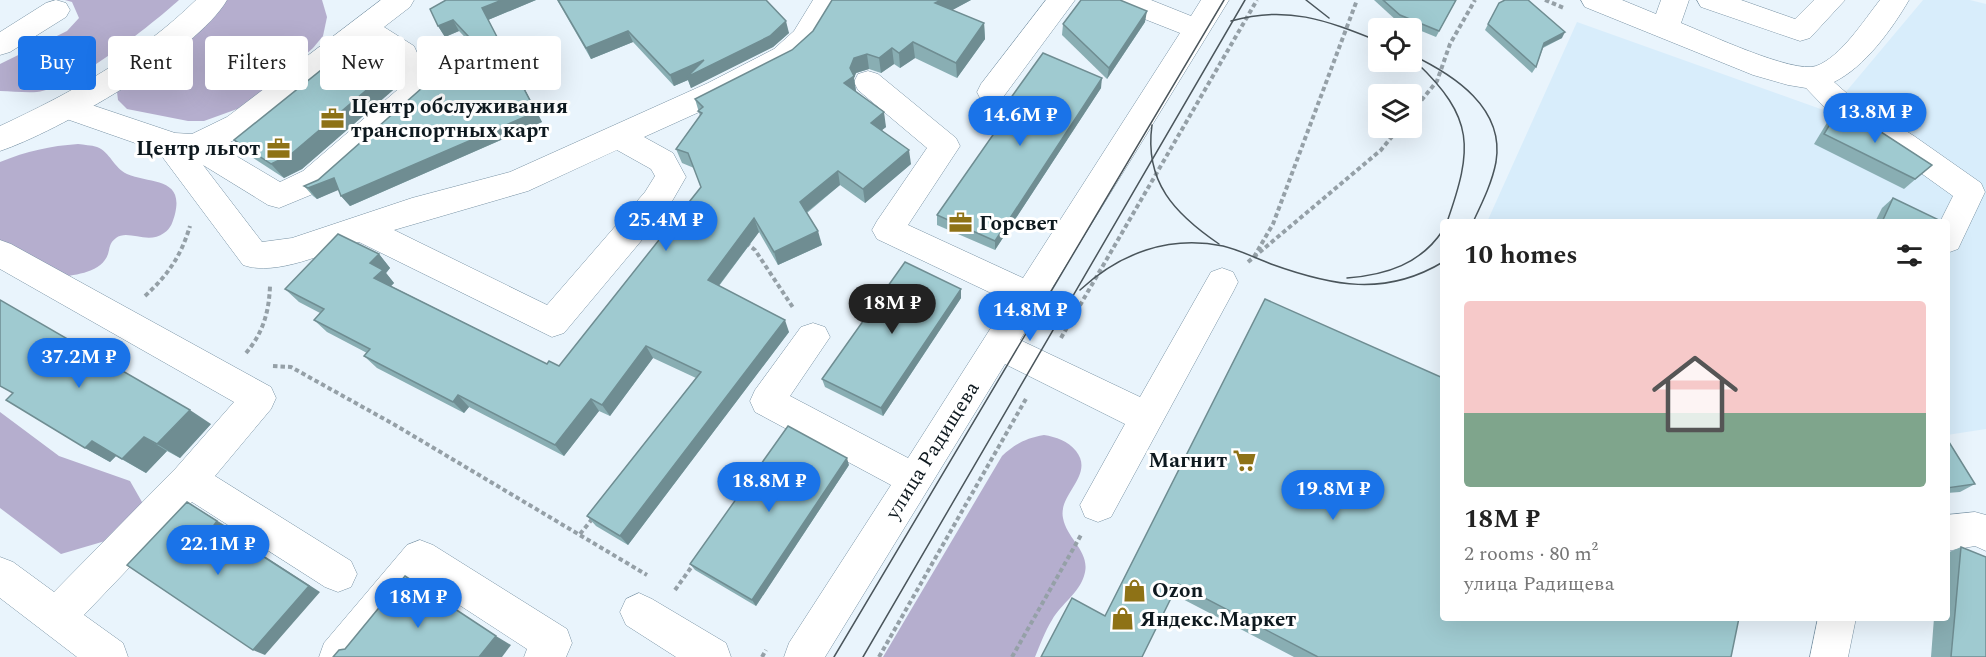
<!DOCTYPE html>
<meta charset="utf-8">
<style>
:root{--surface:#fff;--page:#f6f6f6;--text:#222;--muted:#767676;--line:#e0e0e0;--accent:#1a73e8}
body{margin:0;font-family:Spectral,serif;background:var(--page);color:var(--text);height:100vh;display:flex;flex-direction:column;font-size:22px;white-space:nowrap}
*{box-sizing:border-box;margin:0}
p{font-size:20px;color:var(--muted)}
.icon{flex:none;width:33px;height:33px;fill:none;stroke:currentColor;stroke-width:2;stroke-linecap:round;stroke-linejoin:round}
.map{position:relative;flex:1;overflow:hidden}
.drawer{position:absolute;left:1440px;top:219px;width:510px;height:402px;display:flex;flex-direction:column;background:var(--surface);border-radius:6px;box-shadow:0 6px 24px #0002}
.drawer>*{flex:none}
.banner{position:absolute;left:18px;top:36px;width:570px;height:54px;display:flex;gap:12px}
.controls{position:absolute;left:1368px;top:18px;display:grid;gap:12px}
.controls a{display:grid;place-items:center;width:54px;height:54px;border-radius:6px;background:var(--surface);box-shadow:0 6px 24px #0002;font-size:30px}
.price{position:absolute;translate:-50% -51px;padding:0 14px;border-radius:21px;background:var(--accent);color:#fff;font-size:20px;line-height:39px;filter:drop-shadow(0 2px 3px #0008)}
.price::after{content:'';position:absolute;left:50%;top:36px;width:18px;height:14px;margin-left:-9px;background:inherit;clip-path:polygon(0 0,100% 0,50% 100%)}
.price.on{background:#222;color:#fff}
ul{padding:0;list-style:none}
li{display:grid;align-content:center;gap:12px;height:318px;padding:0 24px}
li+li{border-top:2px solid var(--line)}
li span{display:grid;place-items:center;height:186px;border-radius:6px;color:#555}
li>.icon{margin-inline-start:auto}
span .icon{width:108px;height:108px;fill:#fffc;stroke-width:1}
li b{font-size:26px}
h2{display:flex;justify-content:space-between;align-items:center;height:72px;padding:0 24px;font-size:26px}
.chip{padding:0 21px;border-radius:6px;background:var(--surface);box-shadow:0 6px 24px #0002;font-size:21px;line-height:54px}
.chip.on{background:var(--accent);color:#fff}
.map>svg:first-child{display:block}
</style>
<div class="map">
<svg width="1986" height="657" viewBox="0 0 1986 657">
<rect width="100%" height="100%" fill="#e9f4fc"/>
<polygon fill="#d8edfb" points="1923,0 1970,0 1986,4 1986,429 1947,435 1947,222 1487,222 1577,22 1829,112"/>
<g fill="#b5aece">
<path d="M 65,0 L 179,0 C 151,25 73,88 37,92 C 25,93 12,91 0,91 L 0,64 L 67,31 L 79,18 L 72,2 Z"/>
<polygon points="224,0 322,0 327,17 323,36 313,48 258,97 240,108 204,121 188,121 127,109 118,100 117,92 122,85"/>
<path d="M 78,144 C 84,145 91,145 97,147 C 110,152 114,168 127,174 C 150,184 184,177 175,214 C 173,221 171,229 164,233 C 148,245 128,229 116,238 C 109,243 110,248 108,254 C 102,272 76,275 60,277 L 0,242 L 0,162 C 27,151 50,146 78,144 Z"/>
<polygon points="0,412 59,456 130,481 146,509 112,539 61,554 0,508"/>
<path d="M 1044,435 C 1056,437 1068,441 1076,451 C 1095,475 1058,494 1063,518 C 1067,540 1092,552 1084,576 C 1079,593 1061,604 1052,620 C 1045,631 1040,645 1035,657 L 883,657 L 1002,456 C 1015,444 1026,438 1044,435 Z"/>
</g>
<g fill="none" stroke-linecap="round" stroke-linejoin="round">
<defs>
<g id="minor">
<polygon points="56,0 66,3 70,10 66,17 10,52 0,55 0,32 46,3"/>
<path d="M 381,0 L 414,0 L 410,7 L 384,27 L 414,46 L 433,88 L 429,96 L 325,189 L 279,208 L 268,205 L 203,165 L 262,242 L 292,238 L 412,198 L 510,172 L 708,83 L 774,49 L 794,31 L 813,0 L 845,0 L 841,7 L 834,11 L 814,45 L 794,63 L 728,99 L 644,137 L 673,153 L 686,177 L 667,210 L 564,333 L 552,337 L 359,242 C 327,252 276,277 243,265 L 158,151 L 58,116 L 53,108 L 58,100 L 68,97 L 175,133 L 192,134 L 227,117 ZM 365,42 L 393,59 L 403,85 L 303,171 L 280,182 L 221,147 L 247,133 ZM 617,150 L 651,169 L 655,176 L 645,192 L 547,305 L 394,230 L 528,191 Z"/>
<polygon points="1046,0 1075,0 1001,100 991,103 981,100 977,92 981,84"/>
<polygon points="1110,0 1151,0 1191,16 1201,0 1229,0 1020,340 1140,397 1211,272 1222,268 1233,272 1238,282 1233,292 1111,517 1098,522 1085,517 1080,505 1125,424 1005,364 825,657 784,657 789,643 891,485 755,412 750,401 755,390 801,327 813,323 825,327 830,337 790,396 908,458 1008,301 877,239 872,230 877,221 927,148 858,90 854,82 858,74 868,71 878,74 956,138 960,146 908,225 1023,278 1180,33 1114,7"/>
<path d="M 1581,0 L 1622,0 L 1656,14 L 1661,0 L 1689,0 L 1681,23 C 1706,33 1793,74 1816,66 C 1841,57 1864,20 1880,0 L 1909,0 C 1892,29 1865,67 1834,82 L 1851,97 L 1914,136 L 1981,183 L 1985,192 L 1958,249 L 1947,253 L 1947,222 L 1940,222 L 1953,196 L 1893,153 L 1830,113 L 1806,88 L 1788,85 L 1753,75 L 1585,7 Z"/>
<polygon points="1697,0 1741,0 1795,19 1814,0 1845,0 1810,38 1800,41 1701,7"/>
<polygon points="0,240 11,244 271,387 276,398 271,409 215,476 351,561 357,574 351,587 338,592 325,587 192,502 84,615 123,643 128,657 77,657 0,598 0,557 13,562 54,592 176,468 234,402 0,269"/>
<polygon points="1975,512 1986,515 1986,551 1975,546 1947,551 1947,515"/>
<polygon points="420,540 433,545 567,629 572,643 566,657 524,657 527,649 424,582 363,657 319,657 324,643 407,545"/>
<polygon points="639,593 652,599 726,643 731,657 676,657 626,625 620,612 626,599"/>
<polygon points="1818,618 1856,618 1848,657 1810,657"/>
</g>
<path id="major" d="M 196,0 L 227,0 C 197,52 57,132 0,151 L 0,126 C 71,93 140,55 196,0 Z"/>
</defs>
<use href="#minor" stroke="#7892a4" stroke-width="1"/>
<use href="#major" stroke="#7892a4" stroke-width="1"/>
<g stroke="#95a0a7" stroke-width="4" stroke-dasharray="4.5 3" stroke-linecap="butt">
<polyline points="1545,0 1564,8"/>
<polyline points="1412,112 1437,81 1450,44 1475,0"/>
<polyline points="746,243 755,250 794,309"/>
<polyline points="1254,257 1273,224 1357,0"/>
<polyline points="1248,262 1381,150 1399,128"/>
<path d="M 145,296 C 168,275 181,256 190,226"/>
<polyline points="1061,338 1257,0"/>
<path d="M 246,353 C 263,333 269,312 270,286"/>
<polyline points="273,366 291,367 395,425 647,575"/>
<polyline points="580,534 593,518"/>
<polyline points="675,590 695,562"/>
<polyline points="762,657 766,650"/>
<polyline points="879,657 1027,397"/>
<polyline points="1012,657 1081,535"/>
</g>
<use href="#minor" fill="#fff" fill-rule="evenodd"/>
<use href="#major" fill="#fff" fill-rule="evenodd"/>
<g stroke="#4a555b" stroke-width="1.5">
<polyline points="1306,0 1329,18"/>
<path d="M 1231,21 C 1286,5 1326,20 1378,41"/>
<path d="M 1412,55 C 1454,75 1505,108 1496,162 C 1492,183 1482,203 1473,222"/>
<path d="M 1416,62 C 1475,118 1473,148 1447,222"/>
<path d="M 1152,125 C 1144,182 1175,214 1219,244"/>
<path d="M 1347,278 C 1386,275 1421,264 1443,230"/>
<path d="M 1080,290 C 1120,253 1169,235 1223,246 C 1240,250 1255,258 1271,264 C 1332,286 1385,297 1443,262"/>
<polyline points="834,657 1224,0"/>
<polyline points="863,657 1245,0"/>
</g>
</g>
<g fill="#89aeb3">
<polygon points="446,0 536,0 488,20 542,122 350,206 341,196 339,189 317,199 313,196 304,186 318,180 480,53 459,31 445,37 438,26"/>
<polygon points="557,0 766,0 789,33 773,47 691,88 688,80 674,86 633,42 591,59"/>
<polygon points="832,0 971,0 952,10 984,23 985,39 957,78 915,58 900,68 894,64 881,73 869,69 856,73 854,78 856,92 886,127 882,130 911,164 865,203 840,185 807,213 822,245 778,265 759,232 719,286 789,332 628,545 596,526 587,516 696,378 653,358 610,416 599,411 564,456 469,407 464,413 377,368 364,356 367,353 327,332 314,320 320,313 299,302 285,289 379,254 390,268 386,273 394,283 391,286 547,364 559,366 701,187 694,168 682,163 676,149 700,116 695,99 792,50 813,31"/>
<polygon points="1374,0 1456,0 1436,37 1397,21"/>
<polygon points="1499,3 1562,38 1543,48 1536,67 1532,73 1485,30"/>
<polygon points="1145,22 1107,79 1062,35 1063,24"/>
<polygon points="390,70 400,84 302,169 284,178 247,154 234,140"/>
<polygon points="1101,88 995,250 937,225 937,215 1011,109 1010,109 1010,99"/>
<polygon points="1841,106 1932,165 1904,189 1814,144 1831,116"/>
<polygon points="1893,198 1938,222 1875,222 1882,208"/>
<polygon points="961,289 961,298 883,416 825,387 822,379"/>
<polygon points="1265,299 1731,657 1294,657 1173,594 1105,616"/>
<polygon points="211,424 180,458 167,451 146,473 116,456 110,462 85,448"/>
<polygon points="1947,442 1975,484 1960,492 1947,493"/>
<polygon points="849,465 756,606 695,570 690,564"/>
<polygon points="1961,547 1986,657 1931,657 1934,618 1947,618 1947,553"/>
</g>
<g fill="#6f8d92">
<polygon points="502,0 536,0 488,20 542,122 350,206 341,196 536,112 482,8"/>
<polygon points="941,0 971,0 936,19 935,3"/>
<polygon points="1147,11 1145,22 1107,79 1109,68"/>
<polygon points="453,20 459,31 445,37 438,26"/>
<polygon points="786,21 789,33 773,47 691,88 688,80 674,86 670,75 704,60"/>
<polygon points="984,23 985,39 957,78 956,63"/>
<polygon points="628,31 633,42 591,59 586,48"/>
<polygon points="1565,32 1562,38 1541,48 1544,43"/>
<polygon points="913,42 915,58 900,68 899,53"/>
<polygon points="892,48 894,64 881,73 879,58"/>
<polygon points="867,54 869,69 856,73 854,78 856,91 846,98 844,83 854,58"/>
<polygon points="390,70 400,84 302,169 284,178 271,164"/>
<polygon points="1102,78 1101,88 995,250 995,241"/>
<polygon points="884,112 886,127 873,137 871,123"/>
<polygon points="909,150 911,164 865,203 863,189"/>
<polygon points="838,171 840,185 803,215 800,202"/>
<polygon points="334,178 343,188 317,199 308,188"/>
<polygon points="754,218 759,232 713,293 708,280"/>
<polygon points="818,231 822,245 778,265 774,252"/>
<polygon points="379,254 390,268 386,273 394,283 386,291 374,278 370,263"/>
<polygon points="961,289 961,298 883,416 881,408"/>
<polygon points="785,320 789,332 628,545 620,536"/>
<polygon points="646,346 653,358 610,416 602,405"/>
<polygon points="458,395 469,407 464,413 453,402"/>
<polygon points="591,399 599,411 564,456 555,445"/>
<polygon points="190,410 211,424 180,458 157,444"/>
<polygon points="144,437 167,451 146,473 122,459"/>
<polygon points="92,441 117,455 110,462 85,448"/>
<polygon points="847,458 849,465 756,606 752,600"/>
<polygon points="187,502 229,528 226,531 320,592 265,655 253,650 214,525"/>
<polygon points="496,636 511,645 502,657 479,657"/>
</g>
<g fill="#9fcad0" stroke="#6f8d92" stroke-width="1.5">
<polygon points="446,0 502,0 482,8 536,112 341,196 334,178 308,188 304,186 318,180 423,87 428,78 427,73 483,52 453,20 438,26 430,9"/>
<polygon points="558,0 766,0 786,21 770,36 687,77 704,60 670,75 628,31 586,48"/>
<polygon points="832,0 941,0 935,3 984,23 956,63 913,42 899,53 892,48 879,58 867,54 854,58 850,68 854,76 844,83 884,112 871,123 909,150 863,189 838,171 800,202 818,231 774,252 754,218 708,280 785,320 620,536 587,516 701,372 646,346 602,405 591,399 555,445 458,395 453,402 364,356 370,349 314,320 324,309 285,289 338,234 379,254 370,263 383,270 374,278 547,364 549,361 559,366 701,187 688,153 676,149 702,113 698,111 703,107 695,99 792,50 813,31"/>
<polygon points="1081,0 1120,0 1147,11 1109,68 1063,24"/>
<polygon points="1383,0 1456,0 1439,31 1400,15"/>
<polygon points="1505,0 1528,0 1565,32 1544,43 1536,67 1488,24 1499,3"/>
<polygon points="351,46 390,70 290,155 271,164 234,140"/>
<polygon points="1043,53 1102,78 995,241 937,215 1016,102 1010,99"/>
<polygon points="1841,106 1932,165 1915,179 1824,134"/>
<polygon points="1893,198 1939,220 1938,222 1882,222"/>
<polygon points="905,262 961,289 881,408 822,379"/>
<polygon points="1265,299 1443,378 1443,618 1739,618 1731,657 1318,657 1178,584 1142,657 1041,657 1072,598 1105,616"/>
<polygon points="0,300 190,410 157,444 144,437 122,459 92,441 85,448 6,400 13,393 0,386"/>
<polygon points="788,426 847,458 752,600 690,564"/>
<polygon points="1947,442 1949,442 1975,484 1947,488"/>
<polygon points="187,502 217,521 214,525 309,586 253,650 127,565"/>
<polygon points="1961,547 1986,557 1986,657 1951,657"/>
<polygon points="405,576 496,636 479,657 333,657 339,650 345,649"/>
</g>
<defs>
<symbol id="office-bare" viewBox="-9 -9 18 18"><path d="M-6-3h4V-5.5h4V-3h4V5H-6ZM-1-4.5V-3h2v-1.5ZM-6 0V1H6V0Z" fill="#8e7216" stroke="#fff" stroke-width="2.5" paint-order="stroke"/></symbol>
<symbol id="supermarket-bare" viewBox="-9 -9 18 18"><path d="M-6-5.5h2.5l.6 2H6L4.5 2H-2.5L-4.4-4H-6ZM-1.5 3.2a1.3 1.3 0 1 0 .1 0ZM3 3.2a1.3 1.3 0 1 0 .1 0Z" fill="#8e7216" stroke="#fff" stroke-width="2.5" paint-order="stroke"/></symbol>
<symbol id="shop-bare" viewBox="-9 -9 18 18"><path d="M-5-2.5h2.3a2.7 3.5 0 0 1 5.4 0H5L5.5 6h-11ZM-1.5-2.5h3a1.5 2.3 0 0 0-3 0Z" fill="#8e7216" stroke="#fff" stroke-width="2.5" paint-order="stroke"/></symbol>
</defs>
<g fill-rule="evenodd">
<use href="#office-bare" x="316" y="102" width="33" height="33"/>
<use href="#office-bare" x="262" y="132" width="33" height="33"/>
<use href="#office-bare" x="944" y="206" width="33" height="33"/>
<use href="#supermarket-bare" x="1228" y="444" width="33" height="33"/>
<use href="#shop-bare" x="1118" y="574" width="33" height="33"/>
<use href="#shop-bare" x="1106" y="602" width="33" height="33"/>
</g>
<g text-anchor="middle" stroke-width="6" stroke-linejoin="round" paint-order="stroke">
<g font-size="21" font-weight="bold" fill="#0e191f" stroke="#fff" text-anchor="start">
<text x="351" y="113">Центр обслуживания<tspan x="351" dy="24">транспортных карт</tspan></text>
<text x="260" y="155" text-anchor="end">Центр льгот</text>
<text x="979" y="230">Горсвет</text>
<text x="1227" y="467" text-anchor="end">Магнит</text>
<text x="1152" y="597">Ozon</text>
<text x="1140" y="626">Яндекс.Маркет</text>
</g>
<g font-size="21" fill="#0e191f" stroke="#fff">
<text transform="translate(932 450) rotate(-58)" y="7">улица Радищева</text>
</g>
</g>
</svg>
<div class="controls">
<a><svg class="icon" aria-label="locate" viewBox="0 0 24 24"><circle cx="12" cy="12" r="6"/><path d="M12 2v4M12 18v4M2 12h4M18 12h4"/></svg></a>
<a><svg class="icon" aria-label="layers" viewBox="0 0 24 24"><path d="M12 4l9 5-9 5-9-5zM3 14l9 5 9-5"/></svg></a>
</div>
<b class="price" style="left:1875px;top:144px">13.8M ₽</b>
<b class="price" style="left:1020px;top:147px">14.6M ₽</b>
<b class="price" style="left:666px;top:252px">25.4M ₽</b>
<b class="price on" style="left:892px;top:335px">18M ₽</b>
<b class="price" style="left:1030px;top:342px">14.8M ₽</b>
<b class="price" style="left:79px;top:389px">37.2M ₽</b>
<b class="price" style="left:769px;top:513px">18.8M ₽</b>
<b class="price" style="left:1333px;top:521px">19.8M ₽</b>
<b class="price" style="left:218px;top:576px">22.1M ₽</b>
<b class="price" style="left:418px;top:629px">18M ₽</b>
<div class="banner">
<a class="chip on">Buy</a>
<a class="chip">Rent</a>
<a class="chip">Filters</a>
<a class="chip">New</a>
<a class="chip">Apartment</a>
</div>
<section class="drawer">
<h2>10 homes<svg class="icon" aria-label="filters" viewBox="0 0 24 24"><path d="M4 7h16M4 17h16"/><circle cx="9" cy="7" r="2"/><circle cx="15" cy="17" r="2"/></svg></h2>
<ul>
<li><span style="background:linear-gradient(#f6c9c9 60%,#7fa58c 0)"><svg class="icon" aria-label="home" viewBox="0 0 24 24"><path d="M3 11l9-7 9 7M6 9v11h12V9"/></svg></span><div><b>18M ₽</b><p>2 rooms · 80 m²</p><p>улица Радищева</p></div></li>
</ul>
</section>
</div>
